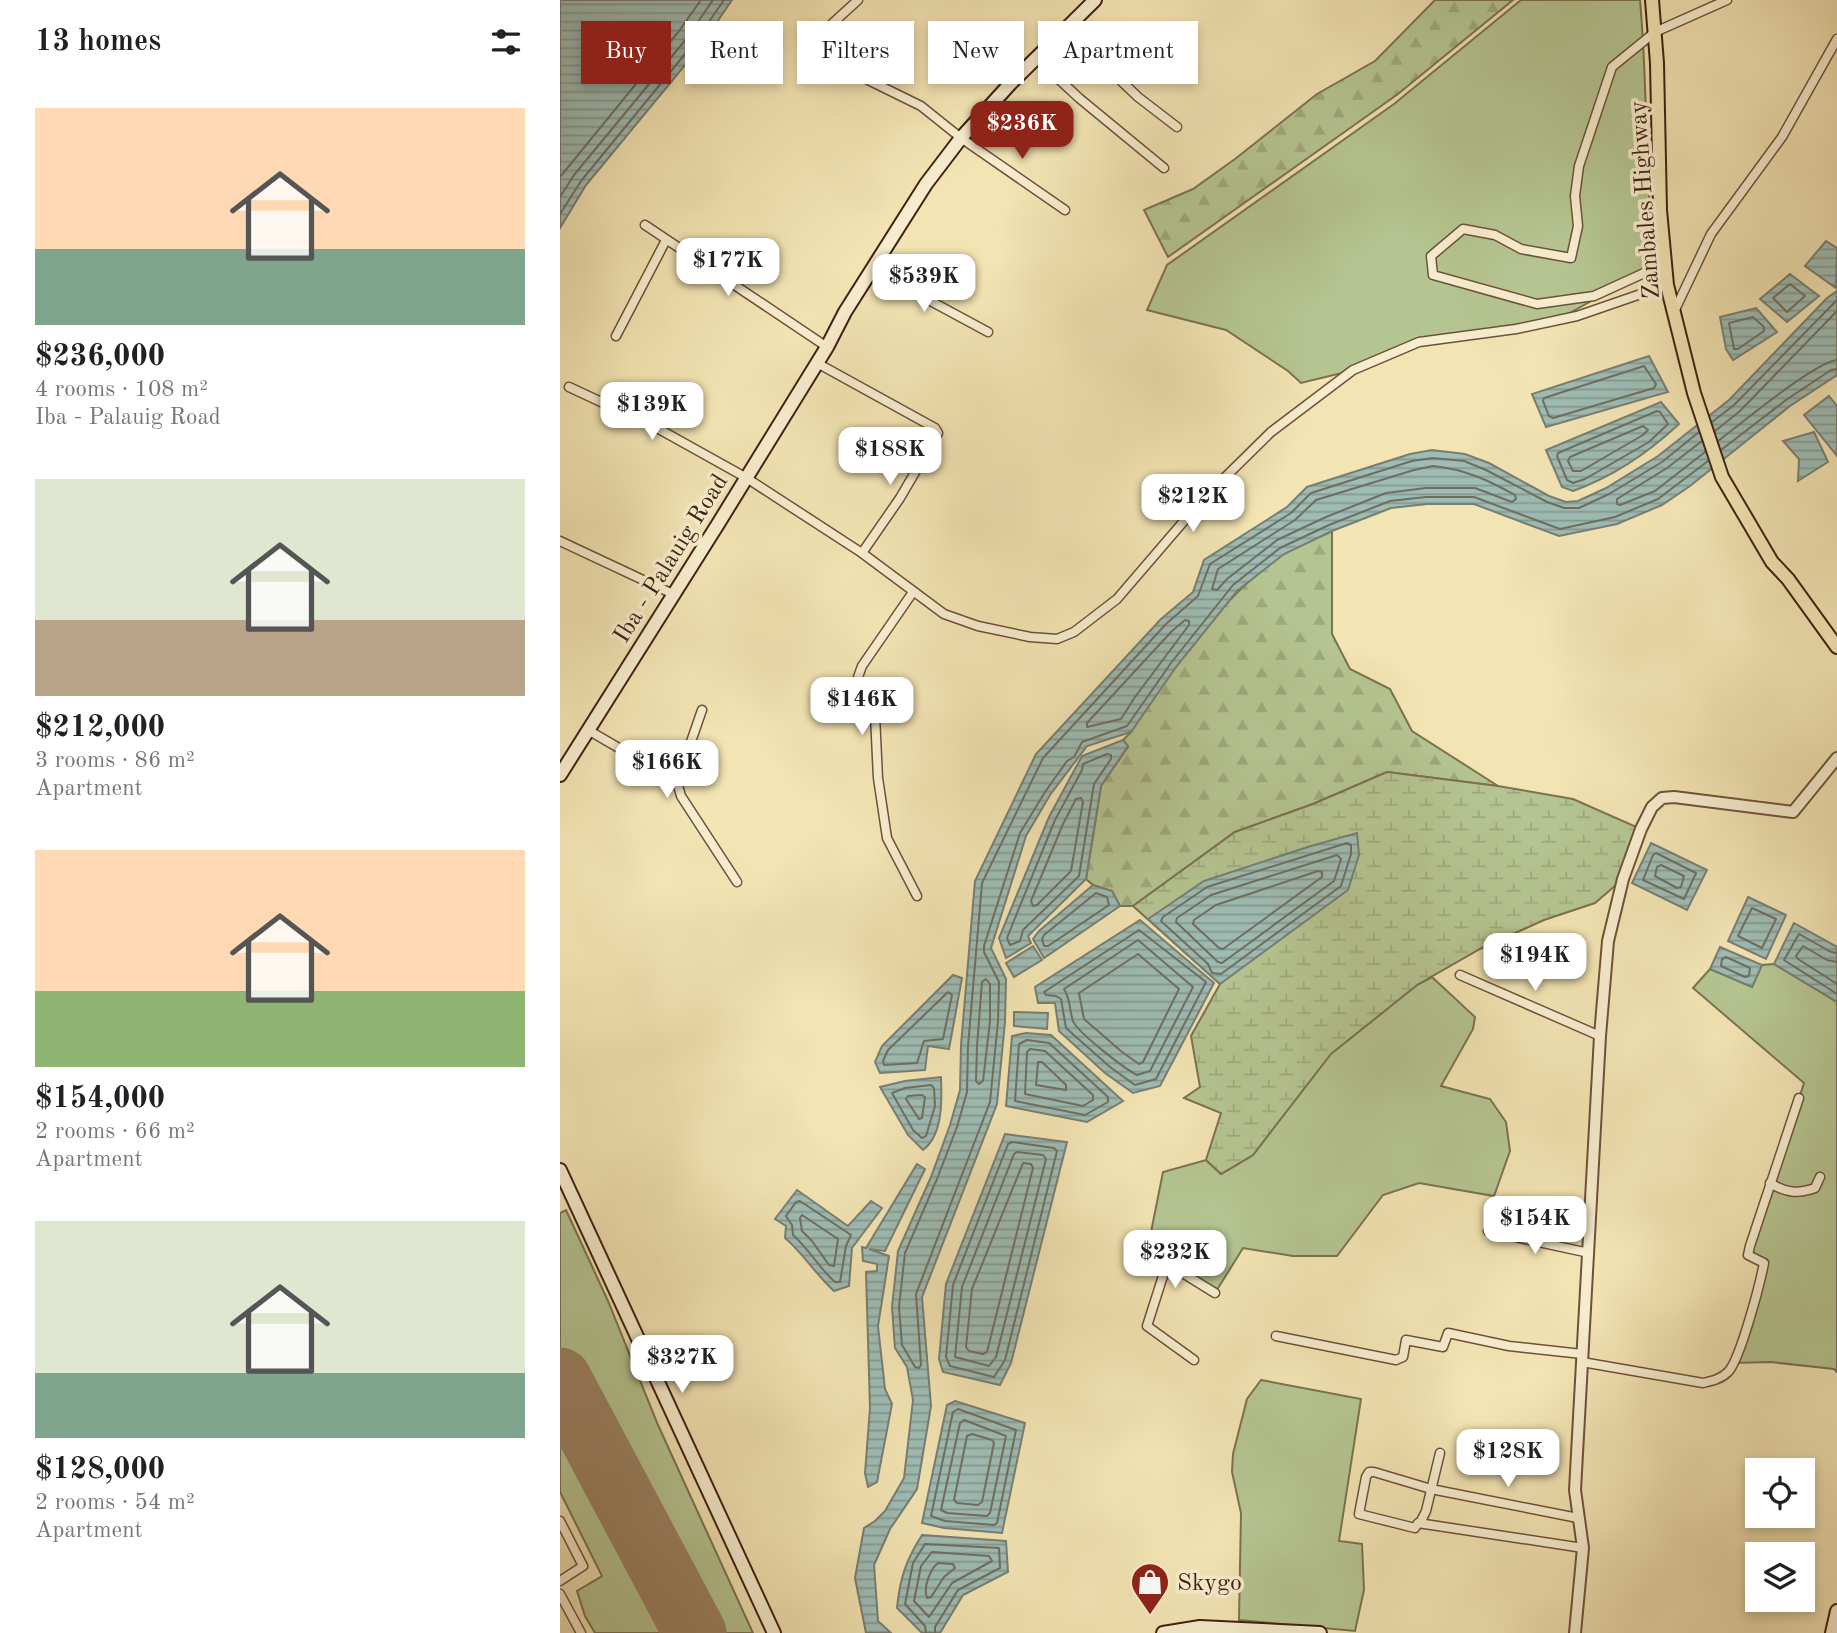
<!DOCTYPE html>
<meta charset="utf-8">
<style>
:root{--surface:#fff;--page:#f6f6f6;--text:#202124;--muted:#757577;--accent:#8f2418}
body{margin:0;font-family:"Old Standard TT",serif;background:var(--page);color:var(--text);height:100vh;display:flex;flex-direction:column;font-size:26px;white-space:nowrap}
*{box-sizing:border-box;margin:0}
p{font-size:23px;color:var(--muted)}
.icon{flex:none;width:38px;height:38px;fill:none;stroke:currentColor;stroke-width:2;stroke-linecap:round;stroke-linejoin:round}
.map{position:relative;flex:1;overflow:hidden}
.sheet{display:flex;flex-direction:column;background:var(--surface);width:560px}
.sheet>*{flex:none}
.top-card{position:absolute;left:21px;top:21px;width:665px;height:63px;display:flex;gap:14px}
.controls{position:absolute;left:1185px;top:1458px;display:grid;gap:14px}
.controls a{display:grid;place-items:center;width:70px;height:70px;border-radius:0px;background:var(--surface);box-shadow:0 4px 10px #0003;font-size:35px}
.price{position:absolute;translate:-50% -60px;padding:0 16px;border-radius:14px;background:#fff;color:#222;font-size:23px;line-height:46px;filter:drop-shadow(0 2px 4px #0008)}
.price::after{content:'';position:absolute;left:50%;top:42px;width:21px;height:16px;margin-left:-10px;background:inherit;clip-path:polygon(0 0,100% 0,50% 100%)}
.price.active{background:var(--accent);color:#fff}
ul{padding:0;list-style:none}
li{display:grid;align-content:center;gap:14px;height:371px;padding:0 35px}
li span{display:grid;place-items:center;height:217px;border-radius:0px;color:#555}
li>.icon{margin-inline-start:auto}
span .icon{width:126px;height:126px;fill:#fffc;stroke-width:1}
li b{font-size:30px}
h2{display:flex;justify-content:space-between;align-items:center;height:84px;padding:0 35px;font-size:30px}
.chip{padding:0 24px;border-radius:0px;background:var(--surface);box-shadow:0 4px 10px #0003;font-size:24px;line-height:63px}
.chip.active{background:var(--accent);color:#fff}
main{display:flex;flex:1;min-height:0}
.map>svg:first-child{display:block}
</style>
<main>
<section class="sheet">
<h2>13 homes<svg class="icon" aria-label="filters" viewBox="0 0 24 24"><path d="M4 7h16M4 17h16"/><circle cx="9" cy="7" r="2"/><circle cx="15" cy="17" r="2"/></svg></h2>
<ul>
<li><span style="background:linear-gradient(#ffd9b3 65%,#7fa58c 0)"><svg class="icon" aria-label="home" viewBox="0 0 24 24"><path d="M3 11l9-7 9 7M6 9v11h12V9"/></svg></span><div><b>$236,000</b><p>4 rooms · 108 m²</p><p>Iba - Palauig Road</p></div></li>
<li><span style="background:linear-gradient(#dfe7d0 65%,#b9a48a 0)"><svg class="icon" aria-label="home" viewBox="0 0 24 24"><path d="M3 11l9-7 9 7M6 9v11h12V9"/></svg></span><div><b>$212,000</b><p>3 rooms · 86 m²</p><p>Apartment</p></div></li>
<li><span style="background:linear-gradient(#ffd9b3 65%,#8fb573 0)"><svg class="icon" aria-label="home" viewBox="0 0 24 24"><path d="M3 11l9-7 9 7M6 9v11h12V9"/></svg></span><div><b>$154,000</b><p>2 rooms · 66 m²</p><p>Apartment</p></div></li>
<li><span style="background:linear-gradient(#dfe7d0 70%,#7fa58c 0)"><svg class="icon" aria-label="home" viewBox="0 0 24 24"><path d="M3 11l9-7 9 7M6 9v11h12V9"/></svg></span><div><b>$128,000</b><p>2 rooms · 54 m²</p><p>Apartment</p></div></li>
</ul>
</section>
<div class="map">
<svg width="1277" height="1633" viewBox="0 0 1277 1633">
<defs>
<pattern id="forest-firs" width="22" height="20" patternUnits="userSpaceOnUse" patternTransform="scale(1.75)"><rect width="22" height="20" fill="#b5c591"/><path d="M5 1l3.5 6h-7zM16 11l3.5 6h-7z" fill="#9da97c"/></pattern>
<pattern id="wetland-marsh" width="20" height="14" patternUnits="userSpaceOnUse" patternTransform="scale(1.75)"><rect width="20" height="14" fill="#b5c591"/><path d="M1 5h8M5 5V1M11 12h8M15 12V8" fill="none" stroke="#9da97c"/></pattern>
<pattern id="water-rules" width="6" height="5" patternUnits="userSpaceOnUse" patternTransform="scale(1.75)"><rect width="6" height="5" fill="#9ebdb5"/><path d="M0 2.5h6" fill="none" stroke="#829992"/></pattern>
</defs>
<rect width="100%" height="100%" fill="#f3e4b3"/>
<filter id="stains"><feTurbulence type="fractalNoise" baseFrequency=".00286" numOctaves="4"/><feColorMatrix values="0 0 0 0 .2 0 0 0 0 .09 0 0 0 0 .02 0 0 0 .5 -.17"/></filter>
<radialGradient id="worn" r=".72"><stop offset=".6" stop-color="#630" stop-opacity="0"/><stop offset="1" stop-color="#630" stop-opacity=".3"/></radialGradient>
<g fill="#b5c591" stroke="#7b7250" stroke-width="2">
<path d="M 961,0 L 1080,0 C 1088,89 1085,178 1094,266 L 1006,315 L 949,327 L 853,340 L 790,371 L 741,383 L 728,371 L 666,330 L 587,310 L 607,265 L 834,104 Z"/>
<polygon points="1214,964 1277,1002 1277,1372 1274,1369 1210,1362 1174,1363 1204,1264 1188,1255 1244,1083 1133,988 1150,969 1192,987 1202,965"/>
<polygon points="872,977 915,1017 913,1029 881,1086 930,1099 946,1122 950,1151 934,1196 859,1183 823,1195 777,1256 733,1256 683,1248 655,1293 608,1264 609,1247 590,1237 603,1172 646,1160 661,1174 693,1155 770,1054 857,985"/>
<polygon points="6,1210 48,1301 98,1425 193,1633 156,1633 13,1365 0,1371 0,1213"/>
<polygon points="701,1380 801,1399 779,1541 802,1544 804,1590 795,1631 679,1620 681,1513 672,1472 673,1454 687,1399"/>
<polygon points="0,1417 115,1633 35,1633 25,1616 17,1591 42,1576 0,1492"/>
</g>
<g fill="url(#forest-firs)" stroke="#7b7250" stroke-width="2">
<polygon points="875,0 953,0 838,94 608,257 584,210 633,189 675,159 757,94 815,61"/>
<path d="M 772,531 L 772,634 L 790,669 L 830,689 L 852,731 L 938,786 L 827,772 L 753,804 L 675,832 L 573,906 L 560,906 L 552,891 L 533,885 L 526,879 L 541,786 L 568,747 L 563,740 L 571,732 C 607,674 666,591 724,554 C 738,545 756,539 772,531 Z"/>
</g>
<polygon fill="url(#wetland-marsh)" stroke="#7b7250" stroke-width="2" points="827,772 938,786 1013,799 1081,829 1063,879 1035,903 984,920 920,949 857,985 771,1054 693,1155 661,1174 646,1160 661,1113 624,1098 640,1087 631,1036 660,984 573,906 675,832 753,804"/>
<g fill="url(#water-rules)" stroke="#797e73" stroke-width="2">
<polygon points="0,0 172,0 140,47 26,185 0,228"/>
<polygon points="1266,241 1277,248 1276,288 1245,266"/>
<polygon points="1230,274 1259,296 1227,322 1200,299"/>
<polygon points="1277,291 1277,375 1230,406 1130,486 1102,505 1057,524 999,536 914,504 867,504 831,508 772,531 724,554 677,591 616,667 571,732 527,746 490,795 466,836 431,948 446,979 445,1022 437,1104 362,1297 371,1406 357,1489 330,1529 314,1565 318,1621 331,1633 306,1633 295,1578 304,1528 315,1521 325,1511 344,1478 353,1400 347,1367 335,1348 332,1307 338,1251 371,1177 390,1125 400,1090 401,1045 415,881 476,754 601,619 633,592 644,560 727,507 747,487 850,454 872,450 905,454 929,463 989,496 1006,502 1018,501 1046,488 1098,456 1169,400 1267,298"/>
<polygon points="1196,308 1217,332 1173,360 1166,349 1160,317"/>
<polygon points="1089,356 1108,392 986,427 972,394"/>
<polygon points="1269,396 1277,406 1277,456 1244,415"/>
<path d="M 1101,402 L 1119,424 C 1089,452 1052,477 1013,491 L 1002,487 L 986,450 Z"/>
<polygon points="1254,432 1268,462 1238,481 1239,459 1223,441"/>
<polygon points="563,740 568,746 541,786 526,879 468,936 471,943 446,958 439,938 489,817 522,756"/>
<polygon points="797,833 799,855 788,890 660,984 588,919 644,881 751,846"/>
<polygon points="1091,843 1147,870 1127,910 1072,883"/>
<polygon points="533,885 552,891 560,906 484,958 473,939 479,931"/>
<polygon points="1188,897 1226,915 1206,959 1168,941"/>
<polygon points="580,920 654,983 600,1086 573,1093 545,1073 499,1031 495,1003 478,1003 475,987"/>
<polygon points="1234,923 1277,947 1277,1002 1214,964"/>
<polygon points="473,946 482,960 454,977 446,963"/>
<polygon points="1160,947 1202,965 1192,987 1150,969"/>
<polygon points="393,975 402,978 389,1049 368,1046 365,1070 320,1073 315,1062 322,1046"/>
<polygon points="454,1012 488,1013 487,1029 454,1026"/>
<polygon points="466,1033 491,1035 563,1101 527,1122 446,1106 452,1036"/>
<path d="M 381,1077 C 382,1100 383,1135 363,1150 L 348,1135 L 320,1087 L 345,1081 Z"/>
<polygon points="445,1134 507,1142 451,1363 440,1385 383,1372 379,1359 386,1284"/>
<polygon points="357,1164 365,1169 325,1251 309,1249 329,1256 318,1326 325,1389 332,1404 317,1482 308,1487 305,1473 310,1408 306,1272 317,1271 317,1264 303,1261 302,1247 306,1248"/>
<path d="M 237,1190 L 288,1226 L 311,1201 L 322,1208 L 292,1248 L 289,1286 L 274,1291 C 256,1275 244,1254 225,1238 L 226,1226 L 215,1219 Z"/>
<polygon points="395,1401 465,1423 442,1533 384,1528 362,1523 387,1405"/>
<path d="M 362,1535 L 446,1541 L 448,1572 L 403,1595 L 380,1633 L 362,1633 L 337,1608 C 340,1578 346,1560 362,1535 Z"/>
</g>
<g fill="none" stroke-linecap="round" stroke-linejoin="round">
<g stroke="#706e62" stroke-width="2">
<polyline points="0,177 119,31 141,0"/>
<polyline points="0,197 14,175 127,38 153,0"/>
<polyline points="0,214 21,181 134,43 164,0"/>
<polygon points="1230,284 1245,296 1227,312 1213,298"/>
<polygon points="1193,317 1204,327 1204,331 1178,349 1174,349 1169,323"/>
<polygon points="1084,366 1096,384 1094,388 993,418 989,416 983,401 984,398"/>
<polygon points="1097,411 1100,412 1108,424 1089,442 1025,479 1013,483 1007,480 997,456 998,453"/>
<polyline points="1152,422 1174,405 1277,300"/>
<polygon points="1083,426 1088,430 1083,435 1021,471 1013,471 1008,461 1010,457"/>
<polyline points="1155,431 1180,411 1277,311"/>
<polyline points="1139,432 1102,462 1049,494 1019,508 1004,508 987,502 926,470 904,461 873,458 852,461 751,493 731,513 650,564 638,596 606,624 483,758 422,883 408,1046 407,1092 397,1127 377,1179 345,1253 339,1307 342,1345 355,1367 359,1368 361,1365 356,1294 430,1102 438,1021 439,982 424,952 424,946 460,833 485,792 507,761 514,757 522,742 567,726 611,663 673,585 720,548 769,525 830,501 866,497 914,497 1000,529 1055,517 1098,499 1148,461"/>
<polyline points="1142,441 1107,468 1057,499 1057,504 1060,505 1095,491 1145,452"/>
<path d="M 1158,441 C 1179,425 1255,362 1277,360"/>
<polyline points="1161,450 1226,400 1271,370 1277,369"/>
<path d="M 873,466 C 904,469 928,480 955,495 L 956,499 L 952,502 L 915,488 L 866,488 L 826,493 L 766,517 L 717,540 L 667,579 L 657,590 L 652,589 L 658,569 L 735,520 L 756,500 L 854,470 Z"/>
<polygon points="625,620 629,621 629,625 575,697 561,719 527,727 527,723 612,631"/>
<polygon points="547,754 551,755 551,759 534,784 519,876 463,930 460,941 450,945 447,938 453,923 495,820 522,770 523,764"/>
<polygon points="521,798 523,802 511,871 477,905 473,906 471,901 503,824 516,799"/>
<polygon points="787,843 791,845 791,854 781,886 661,974 652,973 648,964 601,921 603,917 647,887"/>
<polygon points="1096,853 1136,873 1124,899 1083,880 1093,855"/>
<polygon points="777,855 781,859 774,881 662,963 658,962 616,922 617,918 651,895"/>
<polygon points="1101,865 1124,876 1121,887 1117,888 1095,876 1097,867"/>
<polygon points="758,871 762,872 762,877 663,949 659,948 633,924 634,920 656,905"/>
<polygon points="536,893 547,897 549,905 488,946 484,946 482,939 484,935"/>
<polygon points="1192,908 1216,919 1202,948 1178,936"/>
<polygon points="579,930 646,982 596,1079 575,1085 550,1067 506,1028 501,999 496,996 486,995 484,992"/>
<path d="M 578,940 L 633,987 L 590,1071 L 577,1075 C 565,1069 517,1032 513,1021 C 509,1010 511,1000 504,989 Z"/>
<polyline points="1277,953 1271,952 1239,934 1224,960 1277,994"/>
<polygon points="578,954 619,989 583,1062 579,1064 562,1052 524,1019 519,993"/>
<polygon points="1166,957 1190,968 1189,976 1185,977 1161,966 1162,959"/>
<polyline points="1277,962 1267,960 1243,946 1236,956 1238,959 1277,984"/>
<polygon points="426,979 430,984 430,1021 423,1081 419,1084 416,1081 417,1046 422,982"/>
<polygon points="388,992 392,995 383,1039 364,1041 357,1063 324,1065 323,1061 328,1050"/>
<polygon points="467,1040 489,1043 548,1097 548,1102 525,1115 455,1101 459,1044"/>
<polygon points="470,1049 485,1051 533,1095 533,1100 523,1106 465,1094 467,1052"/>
<polygon points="478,1062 482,1062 506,1085 506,1090 476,1085"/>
<polygon points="371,1085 374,1088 375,1106 366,1136 362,1138 353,1130 332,1093 345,1088"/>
<polygon points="362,1095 365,1097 362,1118 359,1119 346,1099 348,1096"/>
<polygon points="452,1142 494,1148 497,1151 445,1360 434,1377 390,1366 386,1357 393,1285 448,1144"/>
<polygon points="457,1152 483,1155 486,1159 436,1357 429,1366 395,1357 402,1287 454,1154"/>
<polygon points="463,1163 471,1164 473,1168 427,1352 423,1354 409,1351 406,1347 412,1289"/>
<path d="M 240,1201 L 291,1235 L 286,1246 L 280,1282 L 275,1282 C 259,1268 249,1249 233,1235 L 232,1225 L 226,1216 L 236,1202 Z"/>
<polygon points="242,1215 278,1239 274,1266 269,1265 252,1241 242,1231 240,1218"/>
<polygon points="398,1409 456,1430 437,1523 434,1525 385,1521 371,1516 393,1412"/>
<polygon points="404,1420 446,1436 430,1513 427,1516 387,1513 381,1510 400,1423"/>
<polygon points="412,1434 432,1440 434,1443 422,1502 418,1505 397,1503 394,1500 407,1436"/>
<polygon points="372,1552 429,1556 432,1561 392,1583 369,1617 354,1601 361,1566"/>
<path d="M 378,1563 L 393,1564 L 395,1568 L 384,1577 L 371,1597 L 367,1598 C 363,1588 370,1569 378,1563 Z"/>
<polyline points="366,1633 365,1626 345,1604 353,1563 365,1544 439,1548 440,1568 398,1590 375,1627 375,1633"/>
</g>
<polyline stroke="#9a8262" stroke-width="63" points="0,1379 135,1633"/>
<defs>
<g id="minor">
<polyline points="298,0 263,32 263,39 272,52 300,76 361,106 401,138 505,210"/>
<polyline points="506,28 578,97 617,127"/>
<polyline points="476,58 519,98 604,168"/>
<polyline points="85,225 267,347"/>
<polyline points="1106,263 1034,296 977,304 873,275 871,256 903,229 935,235 961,249 1011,258 1018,226 1015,196 1019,166 1052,67 1095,32 1167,0"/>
<polyline points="313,270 428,332"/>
<polyline points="1113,314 1151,234 1222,137 1277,39"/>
<polyline points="56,336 106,240"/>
<polyline points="257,363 375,428 378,433 340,498 302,553"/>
<polyline points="9,387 97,428 185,477 302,553 384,614 418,626 470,637 497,639 514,632 557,599 642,500 711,432 793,370 859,342 956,329 1017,316 1107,285"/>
<polyline points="0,541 113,594"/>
<polyline points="353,592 302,666 297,680 311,703 315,716 318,778 327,838 357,896"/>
<polyline points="28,730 117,782 121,796 177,882"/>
<polyline points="117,782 142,710"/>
<polyline points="900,975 1040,1036"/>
<path d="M 1210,1183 C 1226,1193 1238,1194 1255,1188 L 1260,1177"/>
<polyline points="928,1231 1029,1253"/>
<polyline points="590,1237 609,1247 609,1257 587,1326 634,1360"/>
<polyline points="608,1264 655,1293"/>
<polyline points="716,1336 836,1360 843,1357 846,1340 883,1347 888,1333 949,1346 1022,1354"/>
<path d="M 1022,1362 L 1143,1383 C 1152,1381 1161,1379 1168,1372 C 1180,1360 1200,1284 1204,1263 L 1188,1255 L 1190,1246 L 1239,1098"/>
<polyline points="1018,1518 871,1489 814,1472 809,1472 806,1477 799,1514 855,1528 858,1523 1023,1548"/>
<polyline points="0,1521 23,1566 0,1581"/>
<polyline points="860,1523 866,1511 880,1453"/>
<polyline points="0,1594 21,1633"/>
</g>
<polyline id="tertiary" points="1015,1633 1023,1548 1015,1490 1040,1036 1048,941 1063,879 1081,829 1092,807 1102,798 1114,797 1233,812 1277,758"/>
<g id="secondary">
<polyline points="0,775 158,524 267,347 285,312 366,184 401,138 450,84 535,0"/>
<polyline points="0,1170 214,1633"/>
<polyline points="603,1633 640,1627 760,1633"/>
<polyline points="1272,1633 1277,1611"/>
</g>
<polyline id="primary" points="1092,0 1097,63 1100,210 1107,285 1134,393 1162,477 1212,562 1228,579 1277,647"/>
</defs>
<use href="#minor" stroke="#6e5139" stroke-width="11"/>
<use href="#tertiary" stroke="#6e5139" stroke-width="14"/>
<use href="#secondary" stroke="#412010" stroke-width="16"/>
<use href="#primary" stroke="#412010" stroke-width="16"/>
<use href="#minor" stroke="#f7edce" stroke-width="8"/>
<use href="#tertiary" stroke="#f7edce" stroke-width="10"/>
<use href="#secondary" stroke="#f7edce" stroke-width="12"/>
<use href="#primary" stroke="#f3e4b3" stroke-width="12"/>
</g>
<defs>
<symbol id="shop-pin" viewBox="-11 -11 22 30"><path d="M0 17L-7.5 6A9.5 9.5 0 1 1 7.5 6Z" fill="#8f2418" stroke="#f7edce"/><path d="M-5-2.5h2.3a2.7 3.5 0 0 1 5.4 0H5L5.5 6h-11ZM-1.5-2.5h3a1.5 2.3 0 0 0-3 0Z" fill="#fff"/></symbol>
</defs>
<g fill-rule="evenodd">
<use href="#shop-pin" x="568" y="1560" width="44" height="60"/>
</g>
<g text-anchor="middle" stroke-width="7" stroke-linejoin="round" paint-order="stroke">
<g font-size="24" fill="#412010" stroke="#f7edce">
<text transform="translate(1084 200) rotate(-94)" y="8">Zambales Highway</text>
<text transform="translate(110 558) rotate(-58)" y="8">Iba - Palauig Road</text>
</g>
<g font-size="24" fill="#412010" stroke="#f7edce" text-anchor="start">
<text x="617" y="1590">Skygo</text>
</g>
</g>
<rect width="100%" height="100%" filter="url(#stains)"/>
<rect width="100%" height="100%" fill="url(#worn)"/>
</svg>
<div class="controls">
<a><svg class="icon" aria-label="locate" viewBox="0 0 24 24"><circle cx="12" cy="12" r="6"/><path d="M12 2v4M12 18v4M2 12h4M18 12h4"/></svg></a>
<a><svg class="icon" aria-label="layers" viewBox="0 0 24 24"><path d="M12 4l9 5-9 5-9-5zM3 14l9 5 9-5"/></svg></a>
</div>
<b class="price active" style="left:462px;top:161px">$236K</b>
<b class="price" style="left:168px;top:298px">$177K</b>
<b class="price" style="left:364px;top:314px">$539K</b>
<b class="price" style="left:92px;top:442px">$139K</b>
<b class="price" style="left:330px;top:487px">$188K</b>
<b class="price" style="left:633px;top:534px">$212K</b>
<b class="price" style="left:302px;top:737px">$146K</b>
<b class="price" style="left:107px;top:800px">$166K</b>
<b class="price" style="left:975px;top:993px">$194K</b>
<b class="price" style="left:975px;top:1256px">$154K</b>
<b class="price" style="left:615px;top:1290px">$232K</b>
<b class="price" style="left:122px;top:1395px">$327K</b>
<b class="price" style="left:948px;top:1489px">$128K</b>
<div class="top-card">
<a class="chip active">Buy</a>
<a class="chip">Rent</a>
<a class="chip">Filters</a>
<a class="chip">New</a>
<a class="chip">Apartment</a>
</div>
</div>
</main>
